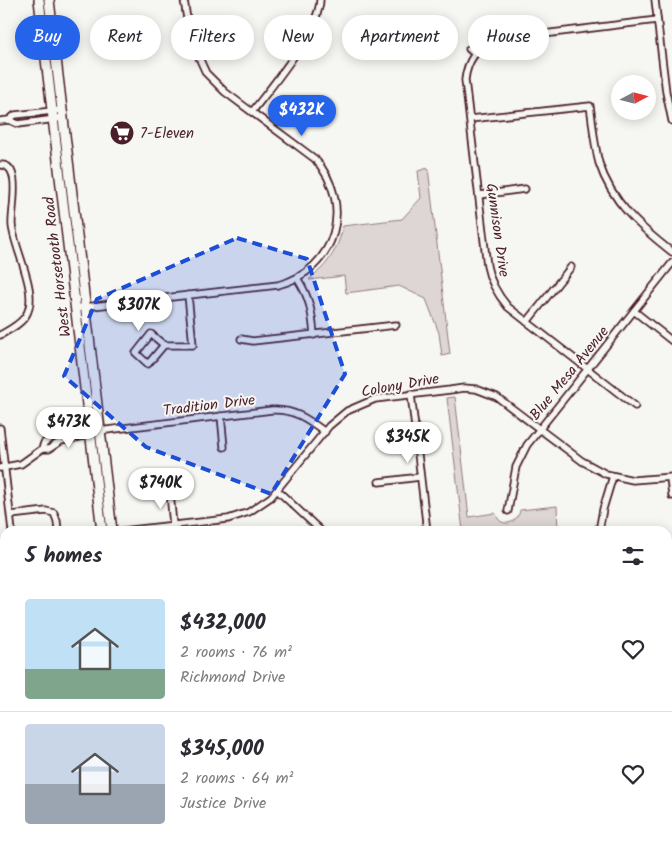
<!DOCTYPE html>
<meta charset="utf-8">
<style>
:root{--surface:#fff;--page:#f7f7f7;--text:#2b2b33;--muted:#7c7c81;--line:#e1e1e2;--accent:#2563eb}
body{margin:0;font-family:Kalam,sans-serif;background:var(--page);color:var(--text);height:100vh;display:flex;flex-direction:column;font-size:19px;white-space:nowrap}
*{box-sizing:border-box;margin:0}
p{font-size:16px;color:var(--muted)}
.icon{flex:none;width:28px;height:28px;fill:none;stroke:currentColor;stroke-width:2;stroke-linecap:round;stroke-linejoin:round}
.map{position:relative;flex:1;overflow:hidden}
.drawer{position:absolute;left:0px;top:526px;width:672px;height:321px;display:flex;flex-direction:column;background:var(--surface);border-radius:15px 15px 0 0;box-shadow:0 2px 12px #0003}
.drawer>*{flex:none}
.banner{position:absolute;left:15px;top:15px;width:642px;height:45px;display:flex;gap:10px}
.needle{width:32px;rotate:83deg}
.controls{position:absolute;left:611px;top:75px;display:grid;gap:10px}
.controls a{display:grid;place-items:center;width:45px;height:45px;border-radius:50%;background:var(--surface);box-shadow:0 2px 12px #0003;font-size:25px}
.price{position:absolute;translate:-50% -42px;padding:0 11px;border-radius:18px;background:#fff;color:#222;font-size:16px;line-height:32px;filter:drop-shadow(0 1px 2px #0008)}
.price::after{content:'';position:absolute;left:50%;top:30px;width:15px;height:11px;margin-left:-8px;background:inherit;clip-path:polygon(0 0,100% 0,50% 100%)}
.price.selected{background:var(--accent);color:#fff}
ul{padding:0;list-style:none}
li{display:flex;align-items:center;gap:15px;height:125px;padding:0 25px}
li+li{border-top:1px solid var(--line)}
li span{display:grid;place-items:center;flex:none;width:140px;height:100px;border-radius:5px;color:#555}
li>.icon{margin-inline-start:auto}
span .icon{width:60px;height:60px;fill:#fffc;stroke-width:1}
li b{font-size:21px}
h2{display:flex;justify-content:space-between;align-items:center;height:60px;padding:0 25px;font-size:21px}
.tag{padding:0 18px;border-radius:22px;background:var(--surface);box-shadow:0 2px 12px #0003;font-size:18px;line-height:45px}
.tag.selected{background:var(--accent);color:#fff}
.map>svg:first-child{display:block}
</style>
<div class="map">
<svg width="672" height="847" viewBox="0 0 672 847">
<rect width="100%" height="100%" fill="#f6f6f2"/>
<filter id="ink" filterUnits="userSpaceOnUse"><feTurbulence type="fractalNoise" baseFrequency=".02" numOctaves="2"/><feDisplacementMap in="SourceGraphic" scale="10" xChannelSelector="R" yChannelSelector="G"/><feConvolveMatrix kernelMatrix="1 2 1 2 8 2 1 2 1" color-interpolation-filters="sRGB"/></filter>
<g filter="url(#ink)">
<g fill="#ddd6d5" stroke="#947a80">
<path d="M 428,168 L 450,354 L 442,356 L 439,333 L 426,299 L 399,286 L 346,293 L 344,276 L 309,280 C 312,275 317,273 321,269 C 332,258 340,242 343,226 L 402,219 L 421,198 L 418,171 Z"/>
<path d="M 455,397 L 469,517 L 495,513 C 497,515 497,518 499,520 C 508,528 519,519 520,510 L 557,506 L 558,531 L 463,531 L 447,398 Z"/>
</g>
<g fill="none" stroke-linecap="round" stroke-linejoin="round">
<g stroke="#8e747a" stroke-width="2">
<polyline points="668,608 672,608"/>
<polyline points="584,842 584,847"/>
</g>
<defs>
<g id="minor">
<polyline points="655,0 666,92 672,121"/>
<polyline points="469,49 475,54"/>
<path d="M 252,112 C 271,87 319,30 320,0"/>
<path d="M 470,119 L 590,106 C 593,124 594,145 599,163 C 612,203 640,227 672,252"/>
<polyline points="9,120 15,115 62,110"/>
<polyline points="0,121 9,120 18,124 63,118"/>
<path d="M 0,165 C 23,163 11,210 12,225 C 14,250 41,295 25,317 C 18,326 9,330 0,335"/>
<polyline points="480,195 525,189"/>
<path d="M 297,278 C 310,298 312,312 314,335"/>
<path d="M 76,308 L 278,285 C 336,270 355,205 315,159 L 225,92 L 206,73 L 190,38 L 184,0"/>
<polyline points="634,311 672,341"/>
<polyline points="527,322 571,267"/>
<polyline points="241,339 253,341 396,325"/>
<polyline points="164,345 148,364 136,353 151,334 164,345 193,345 188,295"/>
<polyline points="411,394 427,531"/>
<path d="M 635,406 L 508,307 C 497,294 490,282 487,266 L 465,80 C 467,61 477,47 495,40 L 657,20"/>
<polyline points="221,416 224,447"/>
<polyline points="0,428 12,531"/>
<path d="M 42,449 L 44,443 C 57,434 74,425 90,432 L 272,410 C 294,409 308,419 325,432"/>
<polyline points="0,468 21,464 42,449 49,449 61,441 84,436 90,432"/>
<polyline points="670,478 672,496"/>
<polyline points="379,482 420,477"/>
<polyline points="277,490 321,531"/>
<polyline points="170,493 173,525"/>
<polyline points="508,511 516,467 527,445 672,263"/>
<polyline points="11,515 46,511 54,513 57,521 58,531"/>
<polyline points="122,531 228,519 249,512 271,497 329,426 347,411 375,399 450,390 464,388 476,389 497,397 582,461 606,474 633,480 672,477"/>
<polyline points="599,531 603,509 613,476"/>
<polyline points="0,608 5,607"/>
<polyline points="0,647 5,647"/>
<polyline points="668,656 672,655"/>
<polyline points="0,719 5,718"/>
<polyline points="668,734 672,733"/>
<polyline points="0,791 5,791"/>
<polyline points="179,842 186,847"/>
<polyline points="262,842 264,847"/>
<polyline points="320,842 327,847"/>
<polyline points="635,842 637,847"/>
<polyline points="292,847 297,842"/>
<polyline points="361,847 379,845 389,847"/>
<polyline points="439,847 442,842"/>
<polyline points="543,847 543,842"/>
</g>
<g id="primary">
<polyline points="39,0 102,531"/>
<polyline points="49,0 112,531"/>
<polyline points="138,842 139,847"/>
<polyline points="149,842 150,847"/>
</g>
</defs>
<use href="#minor" stroke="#4a1f2b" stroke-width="9"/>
<use href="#primary" stroke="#4a1f2b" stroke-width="12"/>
<use href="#minor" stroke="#f6f6f2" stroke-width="5.5"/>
<use href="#primary" stroke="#f6f6f2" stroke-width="9"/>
</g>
</g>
<path fill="#1d4ed8" fill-opacity="0.2" stroke="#1d4ed8" stroke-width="4" stroke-dasharray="10 6" stroke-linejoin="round" d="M 237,238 L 307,259 L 345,374 L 271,494 L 146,447 L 64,376 L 97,299 Z"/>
<defs>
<symbol id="supermarket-disc" viewBox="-11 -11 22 22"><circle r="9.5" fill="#4a1f2b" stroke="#f6f6f2"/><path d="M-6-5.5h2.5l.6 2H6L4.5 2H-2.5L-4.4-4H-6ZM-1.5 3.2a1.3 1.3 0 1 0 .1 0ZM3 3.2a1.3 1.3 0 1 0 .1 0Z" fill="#fff"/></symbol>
</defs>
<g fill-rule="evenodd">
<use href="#supermarket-disc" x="108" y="119" width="28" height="28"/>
</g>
<g text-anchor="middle" stroke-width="4" stroke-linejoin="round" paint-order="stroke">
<g font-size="15" fill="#4a1f2b" stroke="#f6f6f2" text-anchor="start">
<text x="140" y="138">7-Eleven</text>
</g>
<g font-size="15" fill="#4a1f2b" stroke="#f6f6f2">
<text transform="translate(498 230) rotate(82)" y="5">Gunnison Drive</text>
<text transform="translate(57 267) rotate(-97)" y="5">West Horsetooth Road</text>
<text transform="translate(569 373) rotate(-51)" y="5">Blue Mesa Avenue</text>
<text transform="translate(400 385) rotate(-10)" y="5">Colony Drive</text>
<text transform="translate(209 405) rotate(-7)" y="5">Tradition Drive</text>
</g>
</g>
</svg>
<div class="controls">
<a><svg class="needle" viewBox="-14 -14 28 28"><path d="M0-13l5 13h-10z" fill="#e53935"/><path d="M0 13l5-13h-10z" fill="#7c7c81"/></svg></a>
</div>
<b class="price selected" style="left:302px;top:137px">$432K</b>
<b class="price" style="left:139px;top:332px">$307K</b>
<b class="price" style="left:69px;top:449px">$473K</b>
<b class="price" style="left:408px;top:464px">$345K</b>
<b class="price" style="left:161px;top:510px">$740K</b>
<div class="banner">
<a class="tag selected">Buy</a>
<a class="tag">Rent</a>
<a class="tag">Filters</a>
<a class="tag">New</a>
<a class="tag">Apartment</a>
<a class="tag">House</a>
</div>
<section class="drawer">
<h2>5 homes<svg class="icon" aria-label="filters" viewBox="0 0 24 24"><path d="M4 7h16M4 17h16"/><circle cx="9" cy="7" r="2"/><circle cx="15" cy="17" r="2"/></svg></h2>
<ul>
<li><span style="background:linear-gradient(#bfe0f5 70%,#7fa58c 0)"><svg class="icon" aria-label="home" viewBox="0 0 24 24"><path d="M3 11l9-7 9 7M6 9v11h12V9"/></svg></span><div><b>$432,000</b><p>2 rooms · 76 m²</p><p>Richmond Drive</p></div><svg class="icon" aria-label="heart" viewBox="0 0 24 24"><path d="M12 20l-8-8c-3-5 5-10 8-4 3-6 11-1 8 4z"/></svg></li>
<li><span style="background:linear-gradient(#c9d6e8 60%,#9aa5b1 0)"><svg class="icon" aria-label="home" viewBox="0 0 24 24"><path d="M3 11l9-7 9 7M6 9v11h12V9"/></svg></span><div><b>$345,000</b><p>2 rooms · 64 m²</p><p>Justice Drive</p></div><svg class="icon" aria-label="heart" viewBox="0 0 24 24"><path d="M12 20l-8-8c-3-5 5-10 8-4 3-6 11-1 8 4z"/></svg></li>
</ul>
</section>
</div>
